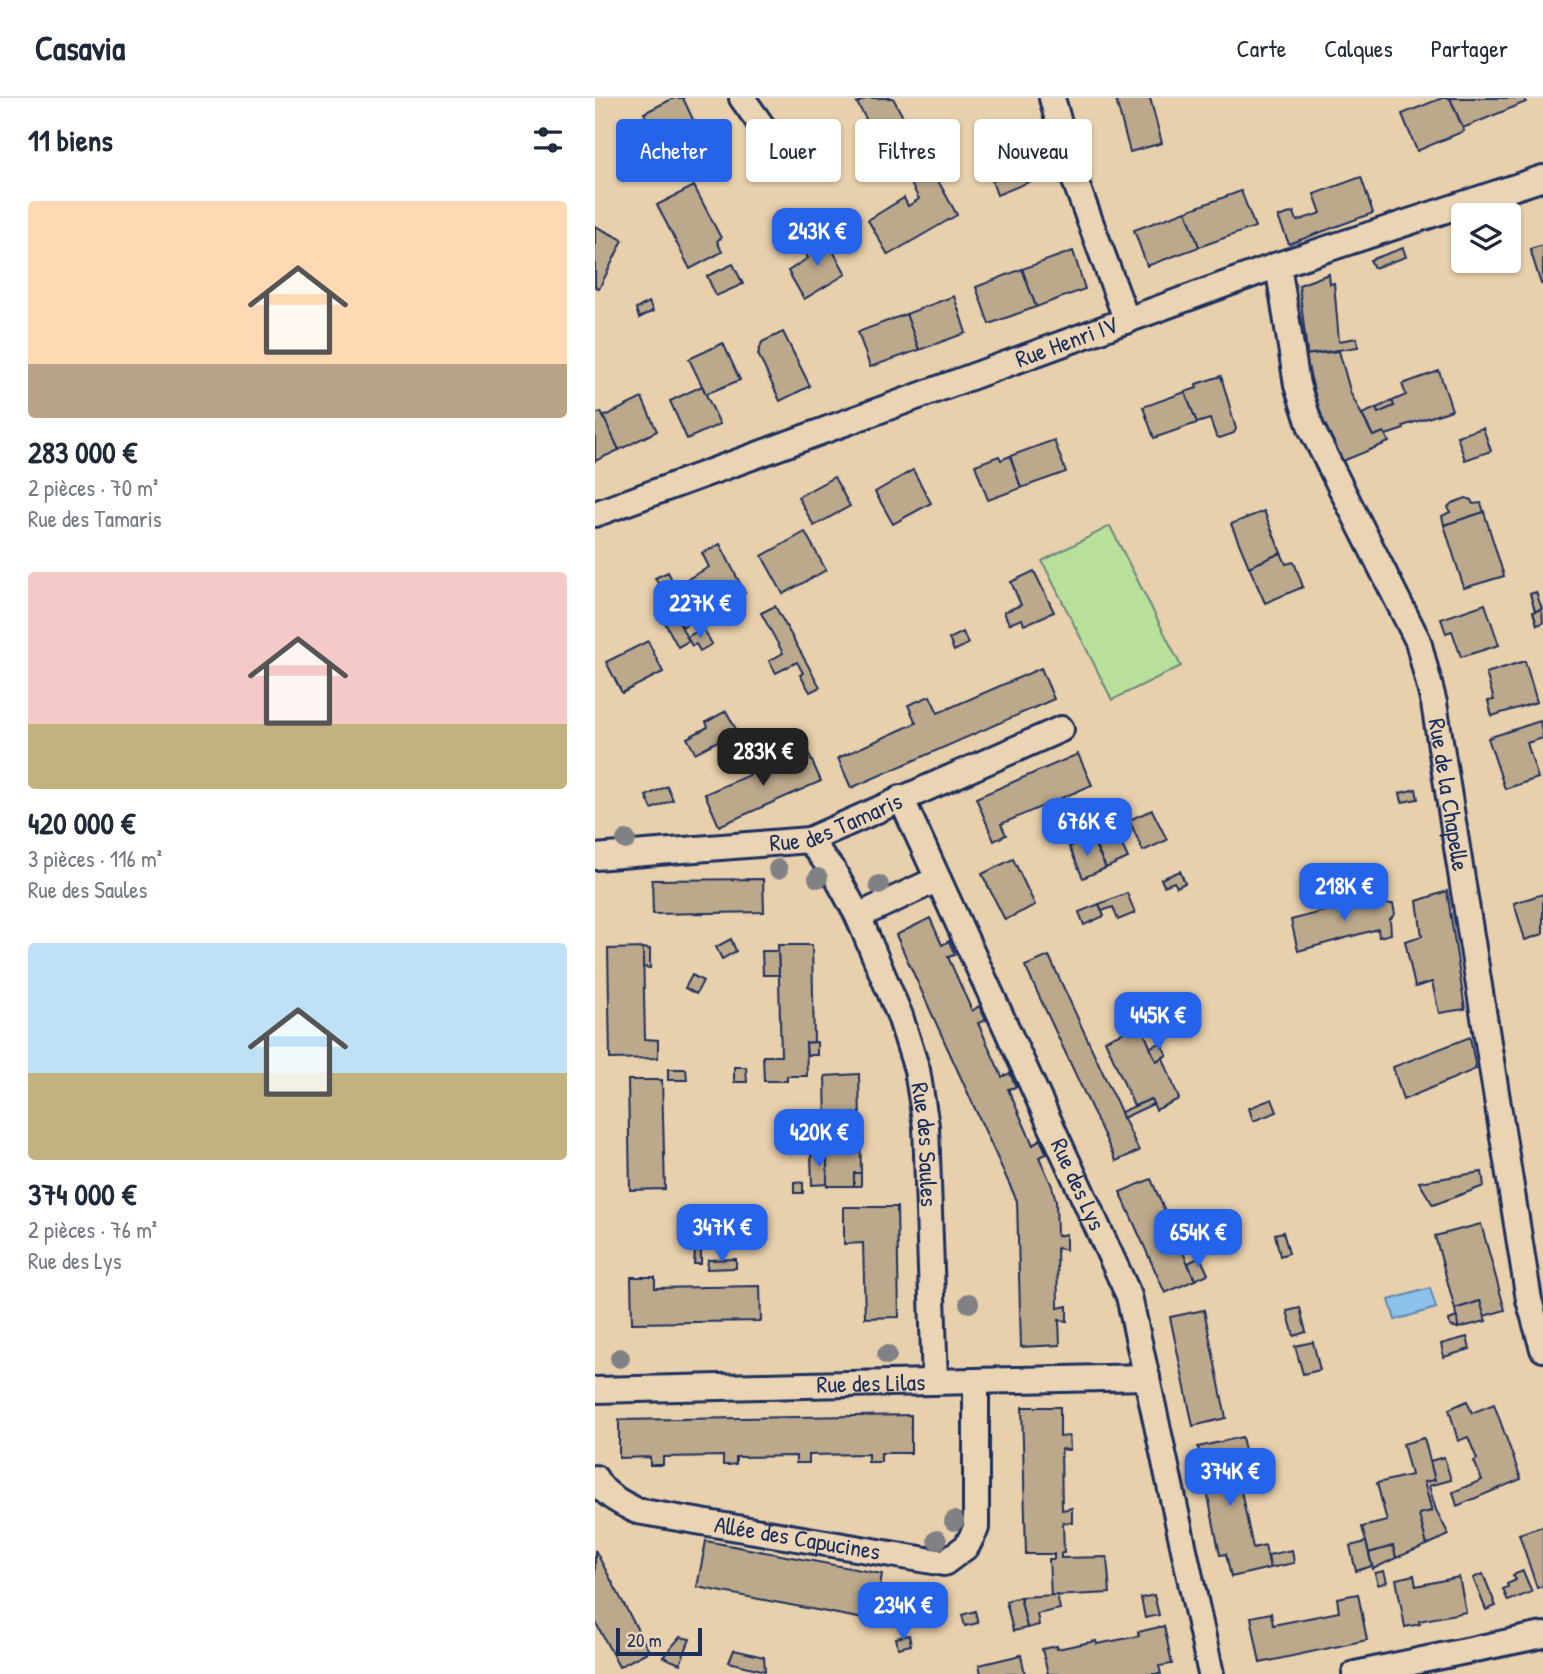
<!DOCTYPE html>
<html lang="fr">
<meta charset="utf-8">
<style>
:root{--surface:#fff;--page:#f2f2f3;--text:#1f2937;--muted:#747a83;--line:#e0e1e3;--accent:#2563eb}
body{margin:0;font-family:"Patrick Hand",sans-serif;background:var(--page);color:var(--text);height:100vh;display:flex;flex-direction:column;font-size:26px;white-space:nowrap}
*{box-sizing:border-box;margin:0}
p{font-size:23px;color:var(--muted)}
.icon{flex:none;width:38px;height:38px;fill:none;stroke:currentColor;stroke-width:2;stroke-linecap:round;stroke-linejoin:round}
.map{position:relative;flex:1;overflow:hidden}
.details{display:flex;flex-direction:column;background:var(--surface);width:595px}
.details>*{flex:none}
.banner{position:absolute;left:21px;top:21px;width:665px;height:63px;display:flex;gap:14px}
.fabs{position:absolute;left:856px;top:105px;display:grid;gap:14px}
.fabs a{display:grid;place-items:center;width:70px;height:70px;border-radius:7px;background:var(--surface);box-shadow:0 2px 5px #0004;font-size:35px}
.scale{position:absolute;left:21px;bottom:18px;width:86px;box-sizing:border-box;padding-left:7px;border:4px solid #1b2f5e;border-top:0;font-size:19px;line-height:24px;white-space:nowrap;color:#1b2f5e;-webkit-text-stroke:5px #ebd4b4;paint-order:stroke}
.price{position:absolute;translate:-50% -60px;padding:0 16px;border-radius:14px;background:var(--accent);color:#fff;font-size:23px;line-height:46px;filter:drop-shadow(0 2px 4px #0008)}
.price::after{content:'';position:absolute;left:50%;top:42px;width:21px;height:16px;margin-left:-10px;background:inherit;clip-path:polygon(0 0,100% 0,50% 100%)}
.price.on{background:#222;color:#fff}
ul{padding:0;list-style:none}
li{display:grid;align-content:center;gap:14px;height:371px;padding:0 28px}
li span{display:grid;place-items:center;height:217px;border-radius:7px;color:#555}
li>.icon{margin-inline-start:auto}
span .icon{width:126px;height:126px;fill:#fffc;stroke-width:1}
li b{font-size:30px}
h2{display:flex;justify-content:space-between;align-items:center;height:84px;padding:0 28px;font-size:30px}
.tag{padding:0 24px;border-radius:7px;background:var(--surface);box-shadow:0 2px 5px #0004;font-size:24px;line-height:63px}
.tag.on{background:var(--accent);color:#fff}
header{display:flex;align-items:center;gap:42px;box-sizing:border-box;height:98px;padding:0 35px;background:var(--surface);border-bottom:2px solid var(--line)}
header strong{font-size:33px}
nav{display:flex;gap:38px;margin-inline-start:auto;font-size:24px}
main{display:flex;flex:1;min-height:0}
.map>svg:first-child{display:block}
</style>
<header>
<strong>Casavia</strong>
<nav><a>Carte</a><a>Calques</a><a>Partager</a></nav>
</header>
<main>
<section class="details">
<h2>11 biens<svg class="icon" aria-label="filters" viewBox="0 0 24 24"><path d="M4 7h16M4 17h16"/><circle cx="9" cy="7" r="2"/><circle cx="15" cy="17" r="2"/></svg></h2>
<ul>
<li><span style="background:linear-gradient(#ffd9b3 75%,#b9a48a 0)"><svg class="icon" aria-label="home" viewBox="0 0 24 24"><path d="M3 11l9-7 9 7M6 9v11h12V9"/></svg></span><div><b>283 000 €</b><p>2 pièces · 70 m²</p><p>Rue des Tamaris</p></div></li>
<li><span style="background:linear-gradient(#f6c9c9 70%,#c2b280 0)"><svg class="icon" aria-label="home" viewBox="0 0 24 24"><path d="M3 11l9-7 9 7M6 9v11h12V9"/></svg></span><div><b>420 000 €</b><p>3 pièces · 116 m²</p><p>Rue des Saules</p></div></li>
<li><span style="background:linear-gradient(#bfe0f5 60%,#c2b280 0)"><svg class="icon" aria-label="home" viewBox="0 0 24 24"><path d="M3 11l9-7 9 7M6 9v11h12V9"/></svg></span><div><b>374 000 €</b><p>2 pièces · 76 m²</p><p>Rue des Lys</p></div></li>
</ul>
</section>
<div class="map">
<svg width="948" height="1576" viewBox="0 0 948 1576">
<rect width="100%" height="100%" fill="#e9d0ac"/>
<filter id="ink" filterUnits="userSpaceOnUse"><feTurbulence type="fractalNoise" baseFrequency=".0143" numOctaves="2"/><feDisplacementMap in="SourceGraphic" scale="14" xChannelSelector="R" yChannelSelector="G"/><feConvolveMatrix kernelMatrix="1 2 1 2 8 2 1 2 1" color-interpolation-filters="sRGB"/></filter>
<g filter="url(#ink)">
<polygon fill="#b8e09b" stroke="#6a887c" stroke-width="2" points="515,428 586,568 517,602 447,463"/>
<polygon fill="#8dc2ea" stroke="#5f87b2" stroke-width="2" points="835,1190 841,1210 800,1222 794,1202"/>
<g fill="#bca98c" stroke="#1b2f5e" stroke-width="2">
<polygon points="79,0 88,0 101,28 95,31 106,53 70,71 63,56 68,53 49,15"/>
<polygon points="272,0 298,0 318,38 278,59 268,41 279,35 262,5"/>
<polygon points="528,0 555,0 567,45 535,54 521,2"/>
<polygon points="847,0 855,0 869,33 822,53 807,16"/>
<polygon points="855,0 930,0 931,4 868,30"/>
<polygon points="424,27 439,66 434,68 439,82 402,97 397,83 406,80 391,41"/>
<polygon points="337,72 362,117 293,157 273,122 309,100 313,108 324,101 315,84"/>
<polygon points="766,79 778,115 694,146 683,119 699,114 702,123 726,115 719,96"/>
<polygon points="99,88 126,140 122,143 127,154 95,171 62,107"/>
<polygon points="646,93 660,129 604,149 591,113"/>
<polygon points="591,113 604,149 552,168 539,132"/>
<polygon points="0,128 28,142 4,191 0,189"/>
<polygon points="229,137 251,176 209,201 193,173 213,160 208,149"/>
<polygon points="948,147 948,185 946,186 935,151"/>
<polygon points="808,150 811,159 779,170 775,162"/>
<polygon points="478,153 490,191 441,209 427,171"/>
<polygon points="138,166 148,186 121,198 112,178"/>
<polygon points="427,171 441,209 394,226 381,189"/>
<polygon points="734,176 735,186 739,185 744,243 762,240 763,249 710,257 712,254 704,187"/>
<polygon points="359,198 371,235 324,252 311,216"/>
<polygon points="54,204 58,213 44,220 41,211"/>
<polygon points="311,216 324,252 275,269 263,234"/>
<polygon points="188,234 215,288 185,303 163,256 167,244"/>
<polygon points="128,245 145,282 111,296 94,261"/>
<polygon points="744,253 756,296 778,338 789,334 794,344 748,363 725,316 710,257"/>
<polygon points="844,273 857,312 808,328 809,331 791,337 789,334 778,338 767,316 781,310 783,315 799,308 797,303 811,297 807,286"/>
<polygon points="626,278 641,331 639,335 625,340 621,338 615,321 602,325 590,294 602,290 601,286"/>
<polygon points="107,288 125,326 92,341 75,303"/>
<polygon points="590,294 602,325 559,340 548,309"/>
<polygon points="47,300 62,333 24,352 8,319"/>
<polygon points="797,303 799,308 783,315 781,310"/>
<polygon points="6,314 24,352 0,363 0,316"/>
<polygon points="888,330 896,353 870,362 862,338"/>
<polygon points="459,342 471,374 426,390 415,358"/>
<polygon points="404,358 406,362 415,358 426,390 393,402 380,367"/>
<polygon points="318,372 336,405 298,426 280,394"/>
<polygon points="239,379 255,408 219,428 203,399"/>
<polygon points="871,400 876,402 878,406 886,405 889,414 849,427 847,418 855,414 853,409 857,405"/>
<polygon points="669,413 686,455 654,469 636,426"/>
<polygon points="889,414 909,478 869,490 849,427"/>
<polygon points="210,434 231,472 188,496 167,458"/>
<polygon points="125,446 150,495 87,529 60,480 73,474 80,488 114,469 107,455"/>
<polygon points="686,455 691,466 699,464 708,489 670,505 654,469"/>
<polygon points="439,473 459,514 429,527 427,521 414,526 409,514 426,507 416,484"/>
<polygon points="941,494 947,511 940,513 935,496"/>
<polygon points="890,506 904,547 866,559 857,533 851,535 846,521"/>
<polygon points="180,508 225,589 215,594 205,577 208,575 202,564 181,575 174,563 188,555 166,515"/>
<polygon points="947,511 948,525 942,527 938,514"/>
<polygon points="81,519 94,543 83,549 70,525"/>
<polygon points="108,530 117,546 105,553 101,546 97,548 92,539"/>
<polygon points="368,534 373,546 359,553 354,541"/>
<polygon points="53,543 68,574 27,595 11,564"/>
<polygon points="930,563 942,604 897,618 893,603 899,602 891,575"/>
<polygon points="446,570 459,601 256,690 243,660 321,625 313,607 335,598 343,615"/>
<polygon points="131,613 142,633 100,655 92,640 113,629 111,624"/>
<polygon points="945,623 948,640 932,645 943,680 910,691 893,640"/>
<polygon points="212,652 226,683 124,728 110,696"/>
<polygon points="483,656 497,687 406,726 411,737 399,743 381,700"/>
<polygon points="72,688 78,702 57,711 51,698"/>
<polygon points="821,691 823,701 807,704 805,695"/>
<polygon points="557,712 572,742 548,753 534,722"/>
<polygon points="518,728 533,760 511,770 496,739"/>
<polygon points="496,739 511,770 488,780 474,749"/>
<polygon points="418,761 440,807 410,822 387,776"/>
<polygon points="585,773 590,785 582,789 579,784 569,788 566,781"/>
<polygon points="168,781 169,814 58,816 57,782"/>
<polygon points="852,793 870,911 844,915 837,884 820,889 810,843 827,838 822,803"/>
<polygon points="532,795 540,815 523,822 518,809 507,813 504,806"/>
<polygon points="948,796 948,836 930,842 919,805"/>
<polygon points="789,797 792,806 798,806 800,816 795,821 796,836 784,839 783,831 703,853 696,822"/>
<polygon points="504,806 509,818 489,827 484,814"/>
<polygon points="335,820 347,847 354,843 360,857 353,859 377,913 384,908 391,922 383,925 407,979 415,975 421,989 413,991 438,1047 445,1041 452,1056 444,1059 457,1088 461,1103 462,1138 471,1136 471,1152 462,1150 463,1210 472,1208 472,1223 464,1222 465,1247 426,1249 422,1103 301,837"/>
<polygon points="136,841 141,853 127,861 121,849"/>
<polygon points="183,847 217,847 219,944 211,945 212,978 192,978 192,983 169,983 168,958 186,958"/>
<polygon points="48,850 50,941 63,942 63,960 15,961 13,851"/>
<polygon points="48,850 55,851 55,870 48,869"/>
<polygon points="167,853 183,853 184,877 168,877"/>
<polygon points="454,858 544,1053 521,1063 430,868"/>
<polygon points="97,877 108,883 101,896 90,890"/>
<polygon points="546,927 561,963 568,960 584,1001 561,1012 556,1001 539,1008 510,942"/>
<polygon points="875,939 881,971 808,1002 798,969"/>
<polygon points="222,944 222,957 212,957 211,945"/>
<polygon points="566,945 572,957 561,963 555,949"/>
<polygon points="139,969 151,969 152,984 139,984"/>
<polygon points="73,971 91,971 92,982 73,982"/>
<polygon points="264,976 266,1075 259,1075 259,1088 232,1088 230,978"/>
<polygon points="33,982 67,982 70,1091 35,1092"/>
<polygon points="556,1001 558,1006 528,1020 526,1014"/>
<polygon points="677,1001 682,1014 658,1023 654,1010"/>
<polygon points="216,1056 232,1056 232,1086 217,1087"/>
<polygon points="887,1074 889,1088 838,1107 824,1084"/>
<rect x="259" y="1075" width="7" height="13"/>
<polygon points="556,1081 600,1182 570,1195 525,1094"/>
<polygon points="199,1084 208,1085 208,1095 199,1095"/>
<polygon points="249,1109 302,1109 304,1219 270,1220 268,1145 249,1146"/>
<polygon points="886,1126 910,1212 889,1218 885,1203 860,1211 840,1138"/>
<polygon points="688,1134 694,1155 685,1158 680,1136"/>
<polygon points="100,1153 106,1153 106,1166 99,1166"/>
<polygon points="605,1159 613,1176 600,1182 593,1165"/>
<polygon points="141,1161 141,1170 112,1171 113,1162"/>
<polygon points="36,1179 60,1179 60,1190 165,1188 166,1223 37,1225"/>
<polygon points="885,1203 891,1223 863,1230 860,1211"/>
<polygon points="705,1210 711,1234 699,1238 692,1213"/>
<polygon points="609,1212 631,1320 598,1328 575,1219"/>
<polygon points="862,1219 863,1230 855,1228 854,1222"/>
<polygon points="872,1239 875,1251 849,1259 846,1246"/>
<polygon points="718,1244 725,1272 708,1276 700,1248"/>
<polygon points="872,1303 877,1315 899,1306 926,1381 862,1408 858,1394 887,1382 879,1363 882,1361 873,1339 863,1343 854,1311"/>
<polygon points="427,1309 465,1309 465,1339 474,1338 475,1352 466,1351 467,1412 477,1410 477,1425 468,1424 469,1455 466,1455 466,1460 512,1459 515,1495 456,1498 454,1461 459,1461 459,1456 431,1456"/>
<polygon points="316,1317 316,1355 286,1355 286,1364 273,1364 273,1356 214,1357 214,1365 201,1365 201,1358 141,1359 141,1366 134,1367 128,1367 128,1358 68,1359 68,1367 55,1367 55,1359 24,1360 24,1322"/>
<polygon points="647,1339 651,1357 639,1360 658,1450 670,1447 675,1470 636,1479 631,1456 625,1457 603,1349"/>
<polygon points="829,1340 840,1382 829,1384 837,1413 824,1416 832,1447 801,1460 798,1448 774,1455 767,1429 792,1423 782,1385 816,1377 808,1346"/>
<polygon points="849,1359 856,1382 834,1388 841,1412 854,1437 832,1447 824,1416 837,1413 829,1384 840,1382 835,1363"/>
<polygon points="948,1428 948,1488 942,1490 924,1436"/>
<polygon points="111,1443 287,1476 279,1523 102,1489"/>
<polygon points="771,1444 777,1468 761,1473 755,1448"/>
<polygon points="798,1448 801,1460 778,1471 774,1455"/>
<polygon points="0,1452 54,1553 24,1569 0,1523"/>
<polygon points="697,1452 699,1465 675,1470 673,1457"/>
<polygon points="789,1473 792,1484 783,1487 780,1475"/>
<polygon points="928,1473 937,1494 913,1503 908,1491 913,1489 912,1486 921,1482 918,1477"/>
<polygon points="888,1476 901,1508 891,1512 878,1480"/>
<polygon points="819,1477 821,1488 864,1479 871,1514 824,1523 825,1526 810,1529 801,1481"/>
<polygon points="763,1496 772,1542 665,1565 656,1519 676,1515 678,1527 744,1514 742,1500"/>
<polygon points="462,1497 465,1511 442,1516 444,1527 432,1530 425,1499"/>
<polygon points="559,1497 564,1517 550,1520 546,1500"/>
<polygon points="425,1499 432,1530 418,1533 411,1503"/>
<polygon points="380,1513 383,1525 370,1528 367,1517"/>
<polygon points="569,1528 577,1566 564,1568 566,1576 453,1576 447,1551 462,1548 462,1551 501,1543 502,1546 544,1538 543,1534"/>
<polygon points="314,1537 316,1547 303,1550 301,1540"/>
<polygon points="85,1539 95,1541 85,1566 68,1559"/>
<polygon points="139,1552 169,1559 170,1573 134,1564"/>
<polygon points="426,1557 430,1576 386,1576 384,1567"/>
</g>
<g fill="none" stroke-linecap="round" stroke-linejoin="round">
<defs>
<g id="street">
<polyline points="147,0 189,59"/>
<polyline points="457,0 479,80 532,223"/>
<path id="s1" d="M 683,167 L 702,287 L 716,330 L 823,543 L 839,605 L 934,1202 L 948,1251"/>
<path id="s2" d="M 0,416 L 683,167 L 948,80"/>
<path id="s3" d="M 306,700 L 534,1198 L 616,1576"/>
<path id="s4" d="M 214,742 L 239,774 L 263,818 L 305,918 L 322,972 L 331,1028 L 340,1284"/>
<path id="s5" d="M 0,759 L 214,742 L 466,631"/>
<polyline points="263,818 343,781"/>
<path id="s6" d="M 0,1292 L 552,1279"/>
<path id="s7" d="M 0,1380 C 10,1398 25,1404 42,1413 L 349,1465 L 372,1448 L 381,1430 L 381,1283"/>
<polyline points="760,1576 948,1537"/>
</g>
</defs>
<use href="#street" stroke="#1b2f5e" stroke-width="30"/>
<use href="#street" stroke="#ebd4b4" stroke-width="24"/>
</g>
<g fill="#808184">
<circle cx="31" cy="742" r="10"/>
<circle cx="183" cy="771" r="10"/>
<circle cx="223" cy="780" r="10"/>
<circle cx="284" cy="787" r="10"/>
<circle cx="374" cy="1205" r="10"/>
<circle cx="292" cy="1257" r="10"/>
<circle cx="25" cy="1260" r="10"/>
<circle cx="359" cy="1423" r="10"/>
<circle cx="342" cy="1442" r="10"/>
</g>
</g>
<g text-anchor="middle" stroke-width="5" stroke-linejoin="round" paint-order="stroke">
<g font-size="24" fill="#1b2f5e" stroke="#ebd4b4">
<text dy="8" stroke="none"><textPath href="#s2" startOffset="502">Rue Henri IV</textPath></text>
<text dy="8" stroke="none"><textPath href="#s1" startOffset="562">Rue de la Chapelle</textPath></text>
<text dy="8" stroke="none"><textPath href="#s5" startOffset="245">Rue des Tamaris</textPath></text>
<text dy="8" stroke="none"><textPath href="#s4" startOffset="331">Rue des Saules</textPath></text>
<text dy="8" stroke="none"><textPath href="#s3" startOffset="425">Rue des Lys</textPath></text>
<text dy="8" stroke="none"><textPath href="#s6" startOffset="276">Rue des Lilas</textPath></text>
<text dy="8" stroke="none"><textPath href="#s7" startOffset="217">Allée des Capucines</textPath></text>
</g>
</g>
</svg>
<div class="fabs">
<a><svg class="icon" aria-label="layers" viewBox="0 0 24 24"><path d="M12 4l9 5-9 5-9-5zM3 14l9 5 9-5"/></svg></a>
</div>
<div class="scale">20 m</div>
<b class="price" style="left:222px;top:170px">243K €</b>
<b class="price" style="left:105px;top:542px">227K €</b>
<b class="price on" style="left:168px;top:690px">283K €</b>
<b class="price" style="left:492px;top:760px">676K €</b>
<b class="price" style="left:749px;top:825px">218K €</b>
<b class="price" style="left:563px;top:954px">445K €</b>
<b class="price" style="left:224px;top:1071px">420K €</b>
<b class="price" style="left:127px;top:1166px">347K €</b>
<b class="price" style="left:603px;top:1171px">654K €</b>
<b class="price" style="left:635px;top:1410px">374K €</b>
<b class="price" style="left:308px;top:1544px">234K €</b>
<div class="banner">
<a class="tag on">Acheter</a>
<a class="tag">Louer</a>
<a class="tag">Filtres</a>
<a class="tag">Nouveau</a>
</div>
</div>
</main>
